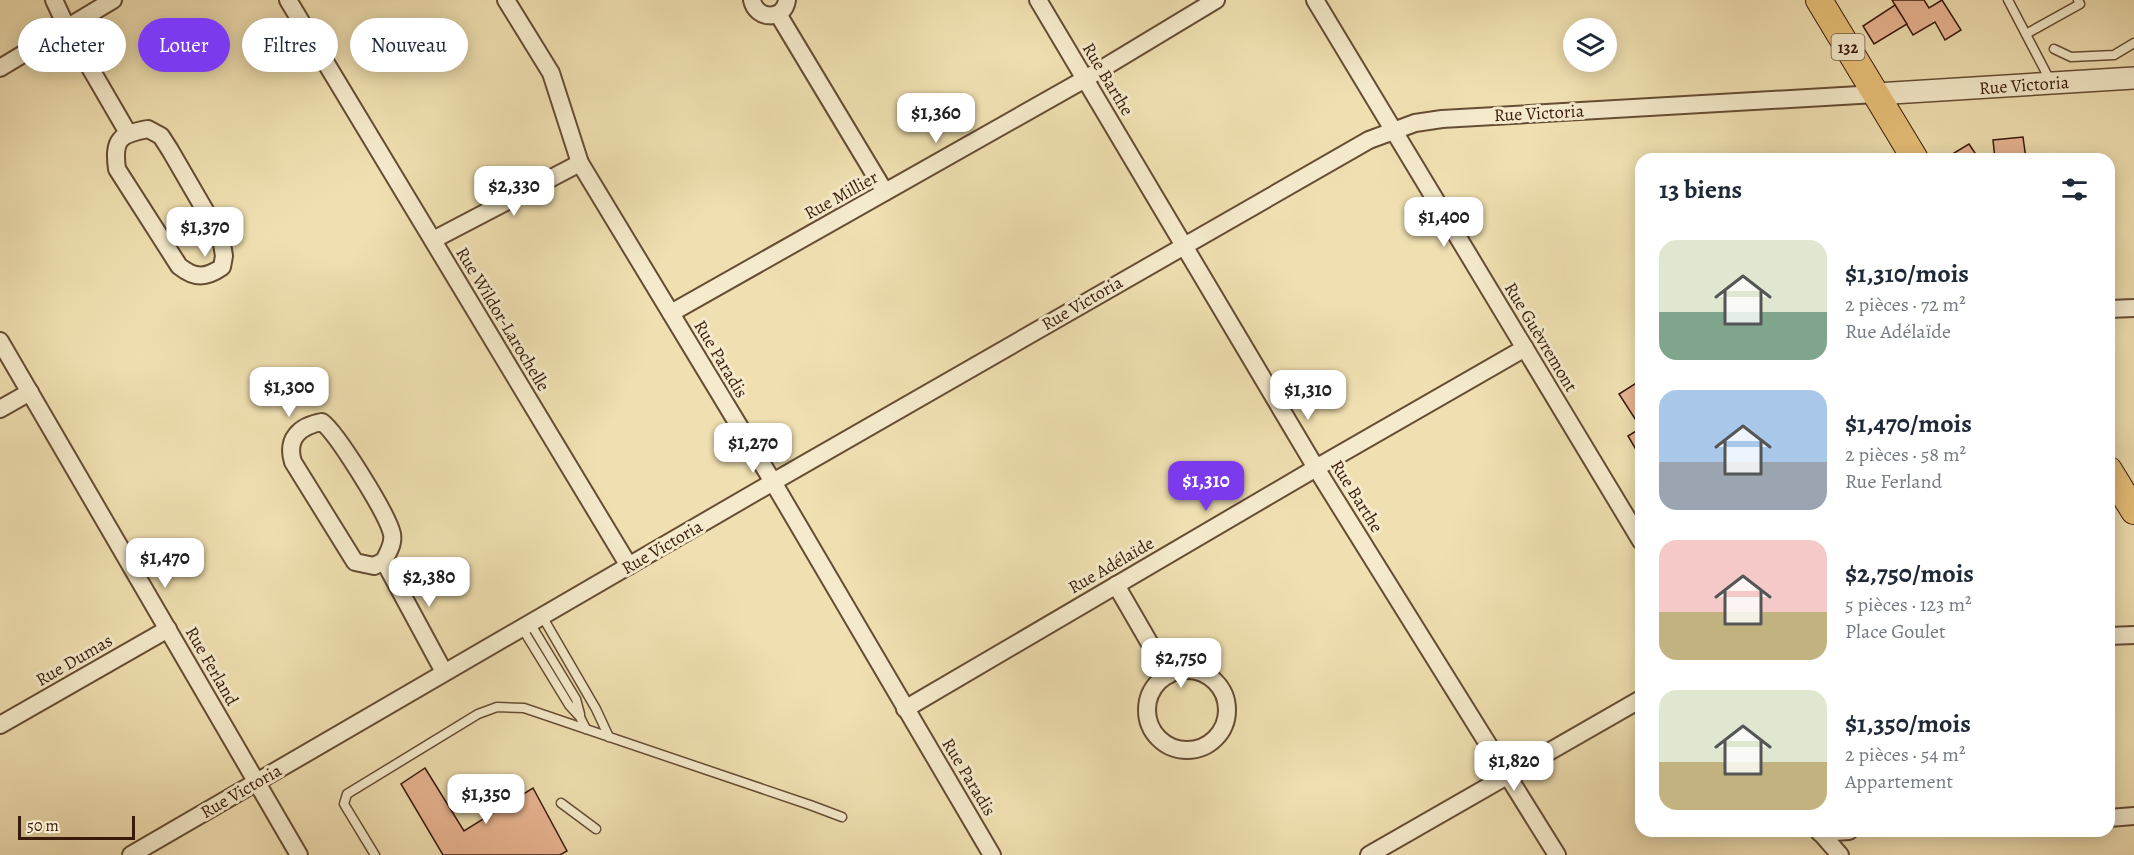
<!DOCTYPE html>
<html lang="fr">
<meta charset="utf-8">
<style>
:root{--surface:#fff;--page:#f6f6f7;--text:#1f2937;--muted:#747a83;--accent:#7c3aed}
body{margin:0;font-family:Alegreya,serif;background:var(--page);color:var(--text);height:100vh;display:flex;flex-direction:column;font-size:22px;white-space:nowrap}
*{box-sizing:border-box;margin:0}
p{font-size:20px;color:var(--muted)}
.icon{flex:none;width:33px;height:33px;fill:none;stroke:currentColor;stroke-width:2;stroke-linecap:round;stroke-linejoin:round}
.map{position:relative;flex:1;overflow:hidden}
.panel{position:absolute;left:1635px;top:153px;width:480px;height:684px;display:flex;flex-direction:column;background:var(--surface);border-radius:18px;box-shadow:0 3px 15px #0003}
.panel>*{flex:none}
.hud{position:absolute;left:18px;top:18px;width:570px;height:54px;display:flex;gap:12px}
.buttons{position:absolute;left:1563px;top:18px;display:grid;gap:12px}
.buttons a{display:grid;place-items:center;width:54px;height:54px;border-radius:50%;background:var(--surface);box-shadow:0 3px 15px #0003;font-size:30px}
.scale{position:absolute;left:18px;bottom:15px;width:117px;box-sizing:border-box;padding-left:6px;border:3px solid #381a0b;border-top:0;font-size:16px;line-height:21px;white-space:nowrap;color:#381a0b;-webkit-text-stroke:4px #f5ebcc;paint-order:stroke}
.price{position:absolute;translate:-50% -51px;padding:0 14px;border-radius:12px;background:#fff;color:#222;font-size:20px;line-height:39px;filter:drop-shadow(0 2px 3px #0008)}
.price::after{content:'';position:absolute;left:50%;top:36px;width:18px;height:14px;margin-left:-9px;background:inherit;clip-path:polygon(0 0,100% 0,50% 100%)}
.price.selected{background:var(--accent);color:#fff}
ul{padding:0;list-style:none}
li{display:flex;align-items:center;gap:18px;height:150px;padding:0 24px}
li span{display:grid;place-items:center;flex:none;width:168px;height:120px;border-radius:18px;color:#555}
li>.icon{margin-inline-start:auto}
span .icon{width:72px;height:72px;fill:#fffc;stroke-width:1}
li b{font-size:26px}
h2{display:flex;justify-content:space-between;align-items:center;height:72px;padding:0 24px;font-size:26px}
.pill{padding:0 21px;border-radius:27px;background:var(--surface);box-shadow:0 3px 15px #0003;font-size:21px;line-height:54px}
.pill.selected{background:var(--accent);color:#fff}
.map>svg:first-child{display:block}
</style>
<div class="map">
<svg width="2134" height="855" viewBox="0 0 2134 855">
<rect width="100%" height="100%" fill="#f0e0b1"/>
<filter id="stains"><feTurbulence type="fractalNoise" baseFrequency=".00333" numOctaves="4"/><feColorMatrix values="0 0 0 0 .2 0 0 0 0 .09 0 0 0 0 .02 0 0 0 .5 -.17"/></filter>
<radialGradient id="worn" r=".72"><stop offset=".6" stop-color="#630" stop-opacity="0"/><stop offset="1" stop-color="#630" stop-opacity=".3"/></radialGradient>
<g fill="#eab694" stroke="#381a0b" stroke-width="1.5">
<polygon points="1892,0 1924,0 1929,8 1942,0 1961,30 1945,40 1935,22 1913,35"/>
<polygon points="1895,5 1907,24 1874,44 1863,26"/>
<polygon points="2023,137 2026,159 1995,159 1993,140"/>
<polygon points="1969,144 1979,159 1958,159 1954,153"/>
<polygon points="1641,380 1641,458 1628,436 1641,428 1619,394"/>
<polygon points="425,768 464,831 533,788 567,851 560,855 443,855 401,784"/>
</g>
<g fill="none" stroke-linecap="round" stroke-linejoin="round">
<defs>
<g id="service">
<polyline points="2008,0 2051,82"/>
<polyline points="2026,34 2080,4 2078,0"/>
<polyline points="2054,49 2071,57 2114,55 2134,43"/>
<polyline points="542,616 596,709 609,737"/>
<polyline points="530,623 576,699 580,714"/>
<polyline points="522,628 569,705 580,717 586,729"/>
<polyline points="561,803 596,829"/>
<polyline points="375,855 344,804 347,794 478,714 497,707 524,708 810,805 842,817"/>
</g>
<g id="minor">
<polyline points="54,0 67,28 128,133"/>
<polyline points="288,0 629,566"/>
<polyline points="506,0 551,73 580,163 773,482 992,855"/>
<path d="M 752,0 C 756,20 784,21 787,0"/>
<polyline points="1038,0 1316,468 1557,855"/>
<polyline points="1315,0 1641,541"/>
<polyline points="778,14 885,192"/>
<polyline points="0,68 113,0"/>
<path d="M 148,129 L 161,136 L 170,150 L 221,238 L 224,256 L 222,267 C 206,278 195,279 179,266 L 117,169 C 113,139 120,134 148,129 Z"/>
<polyline points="433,240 580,163"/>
<polyline points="2109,309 2134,308"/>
<polyline points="671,313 1085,79 1216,0"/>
<polyline points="0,341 299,855"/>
<polyline points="0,409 30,392"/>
<path d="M 322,422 C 337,433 388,515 392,534 C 394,544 388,552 384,561 L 374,566 L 355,562 L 293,462 C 286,439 299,426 322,422 Z"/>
<polyline points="384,561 444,672"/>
<polyline points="1116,585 1168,675"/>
<polyline points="2109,636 2134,635"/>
<circle cx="1187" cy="710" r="40"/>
<polyline points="905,709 1316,468 1525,348"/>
<polyline points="0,725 168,629"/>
<polyline points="2109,818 2134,816"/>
<polyline points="1819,831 1840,855"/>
<polyline points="1820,833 1849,831"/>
<polyline points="131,855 773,482 1369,140 1415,123 1442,119 1876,94"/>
<polyline points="1369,855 1641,699"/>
</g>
<polyline id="tertiary" points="1876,94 2134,78"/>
<g id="primary">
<polyline points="1819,0 1915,159"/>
<polyline points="2109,470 2134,511"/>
</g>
</defs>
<use href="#service" stroke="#664c34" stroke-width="11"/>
<use href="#minor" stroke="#664c34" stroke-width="20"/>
<use href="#tertiary" stroke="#664c34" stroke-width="24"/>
<use href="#primary" stroke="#381a0b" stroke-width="28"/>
<use href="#service" stroke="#f5ebcc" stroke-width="8"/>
<use href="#minor" stroke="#f5ebcc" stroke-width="16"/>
<use href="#tertiary" stroke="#f5ebcc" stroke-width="21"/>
<use href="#primary" stroke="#e8c078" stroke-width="26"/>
</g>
<g text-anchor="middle" stroke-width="6" stroke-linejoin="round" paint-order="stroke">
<rect fill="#f5ebcc" stroke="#715945" stroke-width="1.5" x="1831.5" y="34" width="33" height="26" rx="4.5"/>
<g font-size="16" font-weight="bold" fill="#381a0b">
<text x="1848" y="53">132</text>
</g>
<g font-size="18" fill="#381a0b" stroke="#f5ebcc">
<text transform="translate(1108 79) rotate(59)" y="6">Rue Barthe</text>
<text transform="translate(2024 85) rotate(-4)" y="6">Rue Victoria</text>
<text transform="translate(1539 113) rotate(-3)" y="6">Rue Victoria</text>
<text transform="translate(841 195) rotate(-29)" y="6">Rue Millier</text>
<text transform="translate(1082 303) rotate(-30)" y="6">Rue Victoria</text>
<text transform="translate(503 319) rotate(59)" y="6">Rue Wildor-Larochelle</text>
<text transform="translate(1541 337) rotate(59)" y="6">Rue Guèvremont</text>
<text transform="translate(721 359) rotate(59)" y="6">Rue Paradis</text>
<text transform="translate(1357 496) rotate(58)" y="6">Rue Barthe</text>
<text transform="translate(662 547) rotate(-30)" y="6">Rue Victoria</text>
<text transform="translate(1111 565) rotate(-30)" y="6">Rue Adélaïde</text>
<text transform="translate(74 660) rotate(-30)" y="6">Rue Dumas</text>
<text transform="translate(212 666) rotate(60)" y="6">Rue Ferland</text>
<text transform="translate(969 777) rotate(59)" y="6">Rue Paradis</text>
<text transform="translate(241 791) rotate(-30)" y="6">Rue Victoria</text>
</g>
</g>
<rect width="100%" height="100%" filter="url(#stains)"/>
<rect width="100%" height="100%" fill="url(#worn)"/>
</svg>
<div class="buttons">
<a><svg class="icon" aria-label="layers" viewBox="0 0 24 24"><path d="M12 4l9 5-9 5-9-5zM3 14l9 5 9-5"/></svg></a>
</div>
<div class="scale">50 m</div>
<b class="price" style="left:936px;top:144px">$1,360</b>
<b class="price" style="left:514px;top:217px">$2,330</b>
<b class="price" style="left:1444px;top:248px">$1,400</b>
<b class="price" style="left:205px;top:258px">$1,370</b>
<b class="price" style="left:289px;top:418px">$1,300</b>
<b class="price" style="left:1308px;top:421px">$1,310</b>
<b class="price" style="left:753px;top:474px">$1,270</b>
<b class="price selected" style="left:1206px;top:512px">$1,310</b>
<b class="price" style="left:165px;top:589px">$1,470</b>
<b class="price" style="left:429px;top:608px">$2,380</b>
<b class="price" style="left:1181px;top:689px">$2,750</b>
<b class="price" style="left:1514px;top:792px">$1,820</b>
<b class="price" style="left:486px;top:825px">$1,350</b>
<div class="hud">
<a class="pill">Acheter</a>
<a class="pill selected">Louer</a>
<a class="pill">Filtres</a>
<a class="pill">Nouveau</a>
</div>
<section class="panel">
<h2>13 biens<svg class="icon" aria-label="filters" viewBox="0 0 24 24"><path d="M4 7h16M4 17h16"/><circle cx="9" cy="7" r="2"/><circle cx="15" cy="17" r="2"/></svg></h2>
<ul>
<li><span style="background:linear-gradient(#dfe7d0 60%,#7fa58c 0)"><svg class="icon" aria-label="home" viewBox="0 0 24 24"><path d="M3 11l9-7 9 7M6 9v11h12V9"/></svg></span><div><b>$1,310/mois</b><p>2 pièces · 72 m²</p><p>Rue Adélaïde</p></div></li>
<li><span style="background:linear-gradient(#a9c7e8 60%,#9aa5b1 0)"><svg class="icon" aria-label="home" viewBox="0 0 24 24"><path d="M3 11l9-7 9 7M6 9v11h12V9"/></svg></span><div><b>$1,470/mois</b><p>2 pièces · 58 m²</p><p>Rue Ferland</p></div></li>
<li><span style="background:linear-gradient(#f6c9c9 60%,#c2b280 0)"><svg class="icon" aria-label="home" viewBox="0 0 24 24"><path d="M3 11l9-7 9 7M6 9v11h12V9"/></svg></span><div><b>$2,750/mois</b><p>5 pièces · 123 m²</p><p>Place Goulet</p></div></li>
<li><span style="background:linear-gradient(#dfe7d0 60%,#c2b280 0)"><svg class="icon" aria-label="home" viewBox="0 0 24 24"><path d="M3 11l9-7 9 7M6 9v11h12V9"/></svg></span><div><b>$1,350/mois</b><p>2 pièces · 54 m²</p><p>Appartement</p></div></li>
</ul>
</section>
</div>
